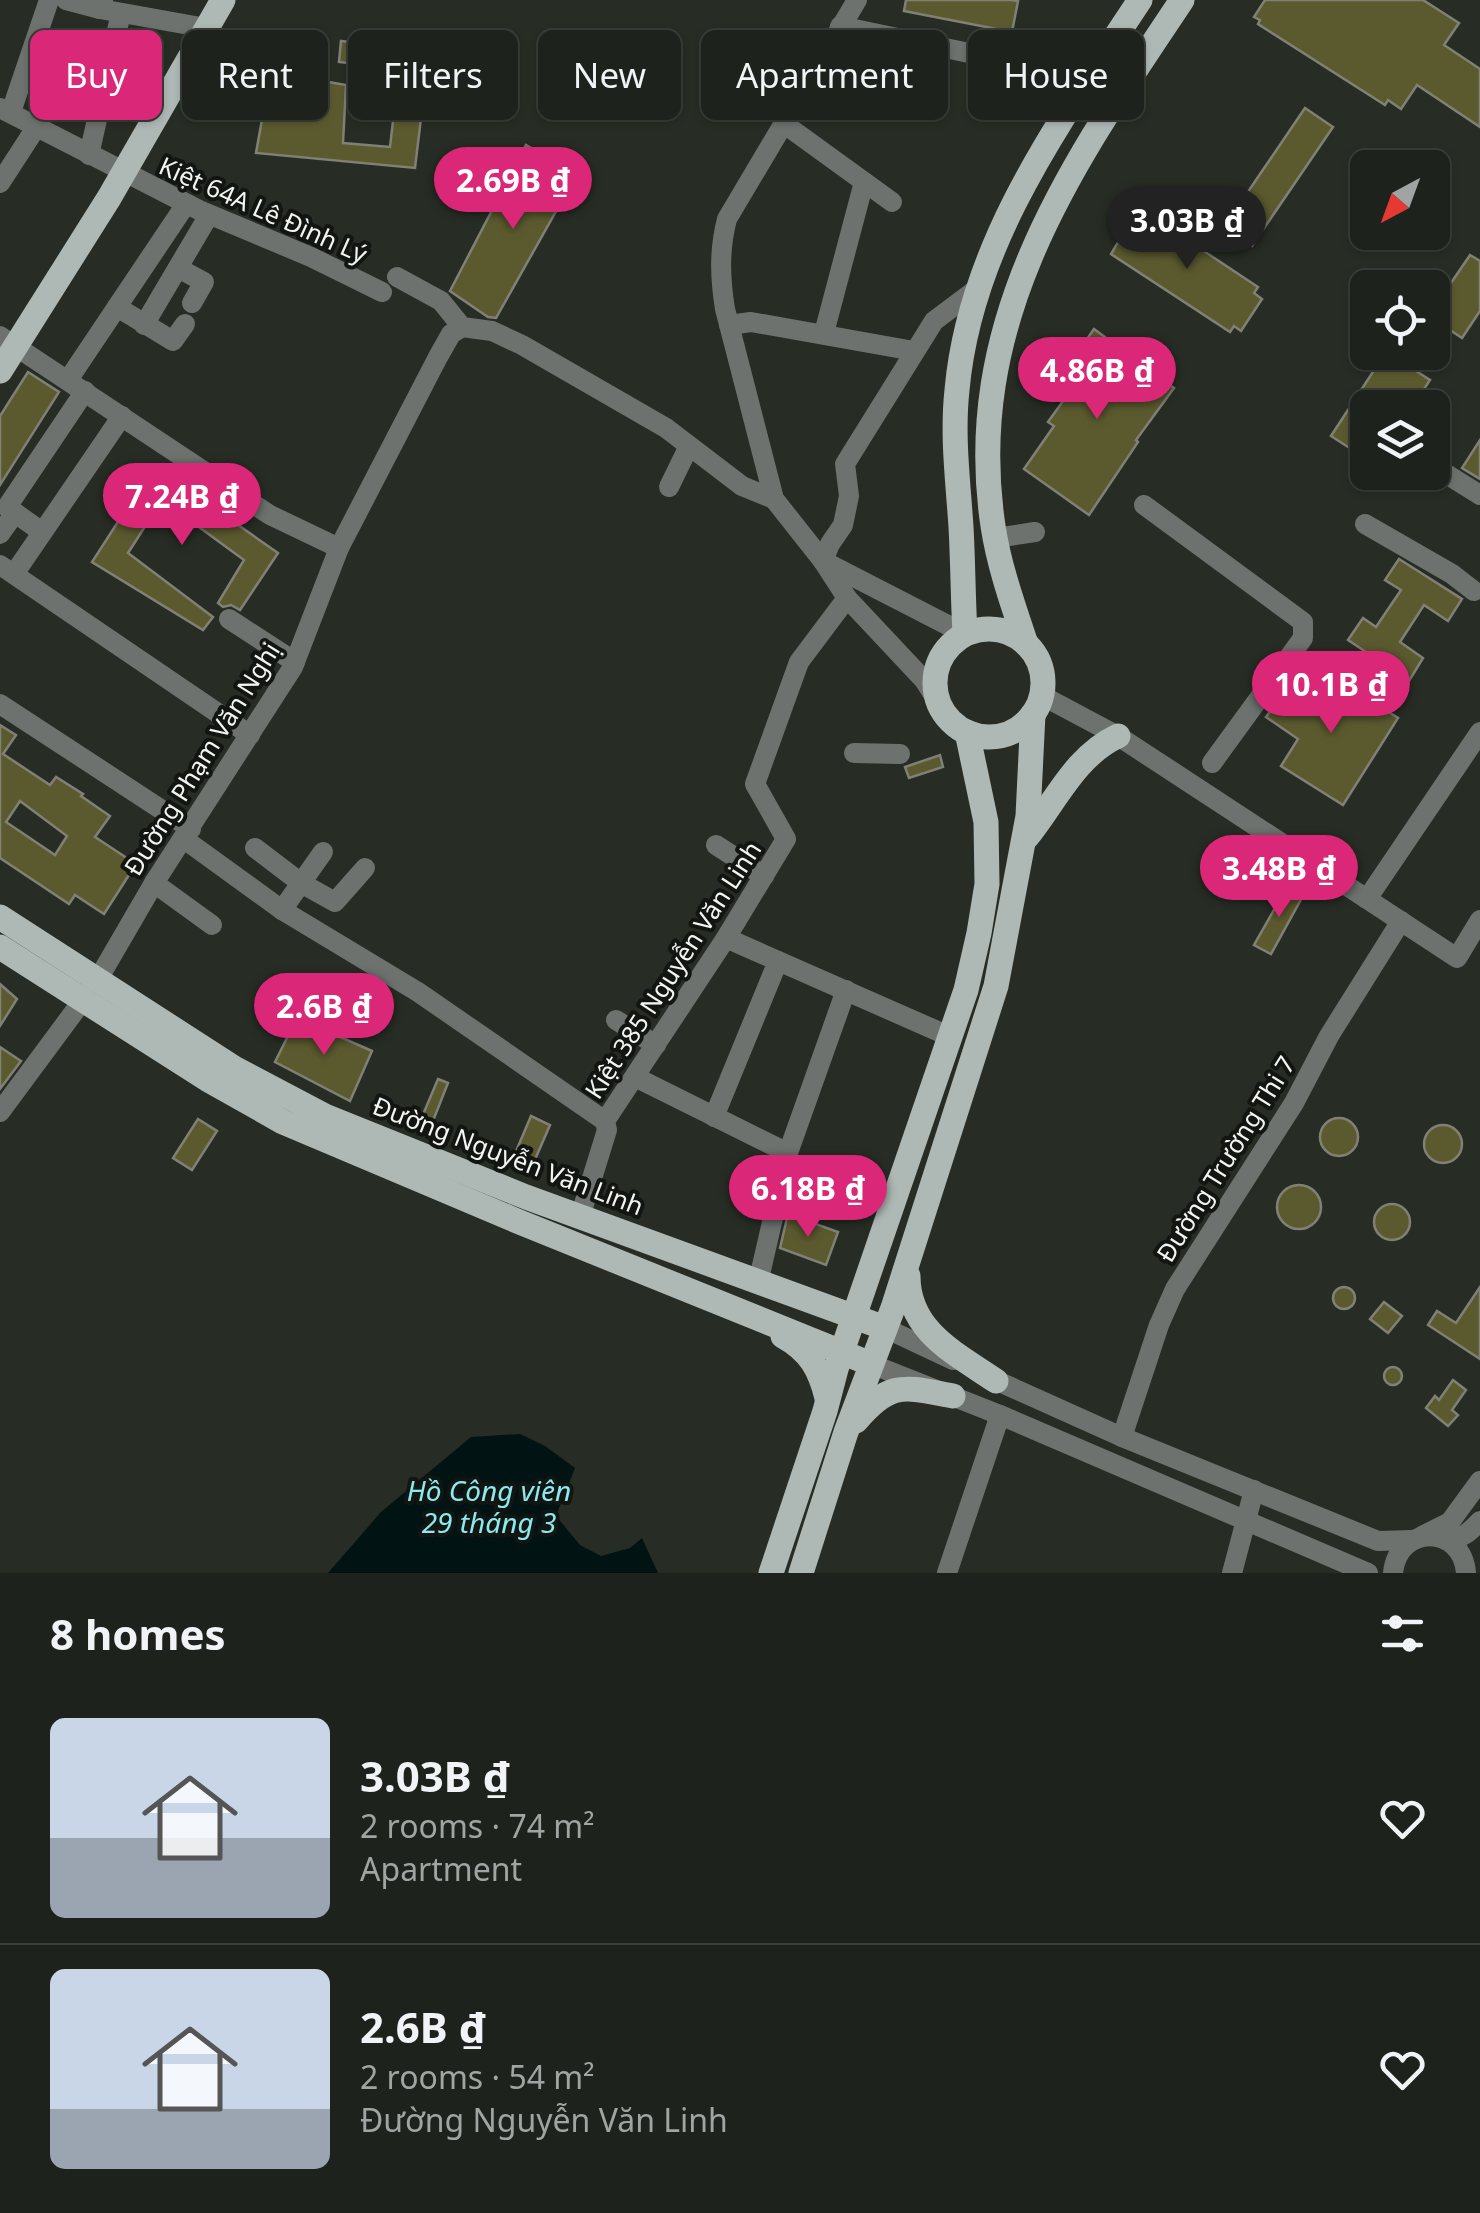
<!DOCTYPE html>
<meta charset="utf-8">
<style>
:root{--surface:#1d221c;--page:#252a25;--text:#f1f3f6;--muted:#a0a4a3;--line:#3b3f3b;--accent:#db2777}
body{margin:0;font-family:"Noto Sans",sans-serif;background:var(--page);color:var(--text);height:100vh;display:flex;flex-direction:column;font-size:38px;white-space:nowrap}
*{box-sizing:border-box;margin:0}
p{font-size:32px;color:var(--muted)}
.icon{flex:none;width:55px;height:55px;fill:none;stroke:currentColor;stroke-width:2;stroke-linecap:round;stroke-linejoin:round}
.map{position:relative;height:1573px;overflow:hidden}
.drawer{display:flex;flex-direction:column;background:var(--surface);flex:1}
.drawer>*{flex:none}
.guide{position:absolute;left:30px;top:30px;width:1420px;height:90px;display:flex;gap:20px}
.needle{width:65px;rotate:221deg}
.buttons{position:absolute;left:1350px;top:150px;display:grid;gap:20px}
.buttons a{display:grid;place-items:center;width:100px;height:100px;border-radius:15px;background:var(--surface);box-shadow:0 2px 8px #0004,0 0 0 2px var(--line);font-size:50px}
.price{position:absolute;translate:-50% -85px;padding:0 22px;border-radius:35px;background:var(--accent);color:#fff;font-size:32px;line-height:65px;filter:drop-shadow(0 2px 5px #0008)}
.price::after{content:'';position:absolute;left:50%;top:60px;width:30px;height:22px;margin-left:-15px;background:inherit;clip-path:polygon(0 0,100% 0,50% 100%)}
.price.current{background:#222;color:#fff}
ul{padding:0;list-style:none}
li{display:flex;align-items:center;gap:30px;height:250px;padding:0 50px}
li+li{border-top:2px solid var(--line)}
li span{display:grid;place-items:center;flex:none;width:280px;height:200px;border-radius:15px;color:#555}
li>.icon{margin-inline-start:auto}
span .icon{width:120px;height:120px;fill:#fffc;stroke-width:1}
li b{font-size:42px}
h2{display:flex;justify-content:space-between;align-items:center;height:120px;padding:0 50px;font-size:42px}
.tag{padding:0 35px;border-radius:15px;background:var(--surface);box-shadow:0 2px 8px #0004,0 0 0 2px var(--line);font-size:35px;line-height:90px}
.tag.current{background:var(--accent);color:#fff}
.map>svg:first-child{display:block}
</style>
<div class="map">
<svg width="1480" height="1573" viewBox="0 0 1480 1573">
<rect width="100%" height="100%" fill="#272d25"/>
<polygon fill="#021314" points="520,1434 545,1446 575,1468 556,1516 580,1545 601,1556 630,1548 642,1538 658,1573 328,1573 381,1512 471,1437"/>
<g fill="#5b5a2f" stroke="#808076" stroke-width="2.5" fill-rule="evenodd">
<polygon points="906,0 1011,0 1018,1 1012,32 904,11"/>
<polygon points="1265,0 1423,0 1459,23 1444,45 1480,69 1480,127 1417,85 1401,109 1388,100 1385,105 1258,24 1260,20 1254,17"/>
<polygon points="341,41 422,50 418,84 425,85 415,168 256,153 263,114 248,110 249,68 346,85 343,143 390,147 399,69 339,62"/>
<polygon points="1305,108 1333,127 1252,246 1224,227"/>
<polygon points="526,145 577,174 496,318 488,317 450,291"/>
<polygon points="1142,210 1258,287 1254,293 1262,299 1241,331 1234,326 1230,332 1111,254 1134,215 1137,218"/>
<polygon points="1470,255 1480,261 1480,311 1462,338 1432,318 1432,311"/>
<polygon points="1094,329 1174,388 1136,440 1138,442 1089,515 1024,469 1054,426 1048,422 1079,379 1066,369"/>
<polygon points="1386,352 1430,380 1412,408 1368,408 1368,460 1331,436"/>
<polygon points="28,372 59,392 0,485 0,416"/>
<polygon points="1480,440 1480,479 1462,468"/>
<polygon points="154,466 278,553 240,610 231,605 223,607 218,603 244,560 162,500 128,553 213,617 203,630 92,562"/>
<polygon points="1399,559 1462,599 1448,621 1424,605 1400,642 1423,658 1409,681 1348,640 1363,618 1376,627 1401,590 1385,580"/>
<polygon points="1336,679 1398,718 1343,805 1281,766 1298,739 1266,717 1292,680 1322,701"/>
<path d="M 0,725 L 16,735 L 3,754 L 50,785 L 56,777 L 83,794 L 81,796 L 110,816 L 95,837 L 136,864 L 104,914 L 75,895 L 69,904 L 0,858 ZM 20,801 L 67,836 L 55,855 L 6,822 Z"/>
<polygon points="940,755 943,767 909,778 905,767"/>
<polygon points="1288,885 1304,894 1271,954 1254,945"/>
<polygon points="0,984 17,999 0,1026"/>
<polygon points="297,1018 372,1051 350,1101 275,1062"/>
<polygon points="0,1047 21,1061 0,1089"/>
<polygon points="438,1079 448,1083 427,1136 416,1131"/>
<polygon points="531,1116 550,1125 530,1171 511,1163"/>
<circle cx="1339" cy="1137" r="19"/>
<polygon points="198,1119 217,1131 192,1170 173,1158"/>
<circle cx="1443" cy="1144" r="19"/>
<circle cx="1299" cy="1207" r="22"/>
<circle cx="1392" cy="1222" r="18"/>
<polygon points="788,1214 838,1232 826,1265 780,1248"/>
<circle cx="1344" cy="1298" r="11"/>
<polygon points="1480,1287 1480,1359 1428,1325 1437,1311 1456,1323"/>
<polygon points="1384,1302 1402,1316 1388,1333 1370,1319"/>
<circle cx="1393" cy="1376" r="9"/>
<polygon points="1453,1380 1466,1390 1452,1410 1458,1415 1448,1426 1426,1408 1435,1396 1439,1400"/>
</g>
<g fill="none" stroke-linecap="round" stroke-linejoin="round">
<g stroke="#6d726f" stroke-width="20">
<polyline points="66,0 100,9"/>
<polyline points="103,0 100,9 206,28"/>
<path d="M 857,0 L 727,219 C 719,250 720,278 725,309 L 774,499 L 823,561 L 847,598 L 924,680 L 938,702"/>
<polyline points="840,26 1088,78"/>
<polyline points="0,108 199,210 311,257 382,292"/>
<polyline points="11,112 49,0"/>
<polyline points="783,123 892,202"/>
<polyline points="89,155 121,13"/>
<polyline points="0,183 37,126"/>
<polyline points="178,268 204,282 192,303"/>
<polyline points="397,277 441,301 462,327 492,331 522,345 666,428 742,486 774,499"/>
<polyline points="117,307 173,341 185,324"/>
<polyline points="144,325 209,215"/>
<polyline points="729,325 751,322 914,351"/>
<polyline points="824,333 864,182"/>
<polyline points="0,336 270,515 339,548"/>
<polyline points="68,380 186,204"/>
<polyline points="1432,465 1480,495"/>
<polyline points="669,487 689,446"/>
<polyline points="1144,505 1303,622 1303,638 1212,763"/>
<polyline points="1365,524 1452,574 1474,591"/>
<polyline points="42,532 7,507 85,391"/>
<polyline points="0,534 15,513"/>
<polyline points="996,538 1035,532"/>
<polyline points="823,561 830,544 843,525 849,496 845,464 934,321 978,288"/>
<polyline points="823,561 965,634"/>
<polyline points="0,565 250,735"/>
<polyline points="14,574 122,416"/>
<polyline points="229,619 295,662"/>
<polyline points="1041,695 1118,736 1457,958 1480,920"/>
<polyline points="0,704 191,829"/>
<polyline points="854,753 900,754"/>
<polyline points="184,839 282,910 418,992 605,1121"/>
<polyline points="716,845 764,876"/>
<polyline points="255,848 301,883 335,902 365,868"/>
<polyline points="154,883 212,925"/>
<polyline points="1367,899 1480,732"/>
<polyline points="282,910 323,852"/>
<polyline points="726,938 951,1037"/>
<polyline points="616,1020 656,1045"/>
<polyline points="635,1077 788,1153"/>
<polyline points="0,1112 97,981 154,883 293,667 339,548 438,357 451,334 462,327"/>
<polyline points="714,1117 778,961"/>
<polyline points="580,1217 607,1130 605,1121 726,938 786,839 755,784 799,662 847,598"/>
<polyline points="758,1283 788,1153 846,990"/>
<polyline points="885,1328 953,1360"/>
<polyline points="871,1364 1000,1415 1368,1573"/>
<polyline points="984,1375 1122,1437 1378,1541 1413,1540"/>
<polyline points="1122,1437 1159,1325 1175,1289 1294,1103 1329,1036 1401,921"/>
<polyline points="1422,1536 1450,1522 1480,1481"/>
<path d="M 1446,1540 C 1462,1539 1470,1532 1480,1521"/>
<polyline points="947,1573 1000,1415"/>
<polyline points="1232,1573 1254,1490"/>
<path d="M 1393,1573 C 1398,1524 1462,1524 1466,1573"/>
</g>
<g stroke="#aeb8b4" stroke-width="25">
<polyline points="0,371 109,198 223,0"/>
<circle cx="989" cy="683" r="54"/>
<path d="M 965,634 C 963,598 963,563 961,527 C 958,481 952,436 957,390 C 970,243 1061,120 1140,0"/>
<path d="M 1026,644 C 1013,605 999,566 993,526 C 962,318 1073,163 1182,0"/>
<path d="M 1027,837 C 1056,801 1075,756 1118,736"/>
<polyline points="0,917 234,1068 325,1116 526,1197 885,1328"/>
<polyline points="0,947 207,1079 283,1122 517,1221 871,1364"/>
<path d="M 908,1276 C 908,1331 955,1353 996,1381"/>
<path d="M 783,1336 C 810,1351 820,1369 827,1398"/>
<path d="M 856,1421 C 891,1380 904,1387 953,1396"/>
<polyline points="771,1573 825,1411 836,1369 966,990 979,933 987,884 986,822 967,732"/>
<polyline points="801,1573 846,1432 893,1308 996,986 1028,816 1033,714"/>
</g>
</g>
<g text-anchor="middle" stroke-width="8" stroke-linejoin="round" paint-order="stroke">
<g font-size="25" fill="#f2f6f1" stroke="#121511">
<text transform="translate(263 210) rotate(24)" y="9">Kiệt 64A Lê Đình Lý</text>
<text transform="translate(202 759) rotate(-58)" y="9">Đường Phạm Văn Nghị</text>
<text transform="translate(673 970) rotate(-57)" y="9">Kiệt 385 Nguyễn Văn Linh</text>
<text transform="translate(508 1156) rotate(21)" y="9">Đường Nguyễn Văn Linh</text>
<text transform="translate(1226 1159) rotate(-58)" y="9">Đường Trường Thi 7</text>
</g>
<g font-size="28" font-style="italic" fill="#89ebee" stroke="#121511">
<text x="489" y="1501">Hồ Công viên<tspan x="489" dy="32">29 tháng 3</tspan></text>
</g>
</g>
</svg>
<div class="buttons">
<a><svg class="needle" viewBox="-14 -14 28 28"><path d="M0-13l5 13h-10z" fill="#e53935"/><path d="M0 13l5-13h-10z" fill="#a0a4a3"/></svg></a>
<a><svg class="icon" aria-label="locate" viewBox="0 0 24 24"><circle cx="12" cy="12" r="6"/><path d="M12 2v4M12 18v4M2 12h4M18 12h4"/></svg></a>
<a><svg class="icon" aria-label="layers" viewBox="0 0 24 24"><path d="M12 4l9 5-9 5-9-5zM3 14l9 5 9-5"/></svg></a>
</div>
<b class="price" style="left:513px;top:232px">2.69B ₫</b>
<b class="price current" style="left:1187px;top:272px">3.03B ₫</b>
<b class="price" style="left:1097px;top:422px">4.86B ₫</b>
<b class="price" style="left:182px;top:548px">7.24B ₫</b>
<b class="price" style="left:1331px;top:736px">10.1B ₫</b>
<b class="price" style="left:1279px;top:920px">3.48B ₫</b>
<b class="price" style="left:324px;top:1058px">2.6B ₫</b>
<b class="price" style="left:808px;top:1240px">6.18B ₫</b>
<div class="guide">
<a class="tag current">Buy</a>
<a class="tag">Rent</a>
<a class="tag">Filters</a>
<a class="tag">New</a>
<a class="tag">Apartment</a>
<a class="tag">House</a>
</div>
</div>
<section class="drawer">
<h2>8 homes<svg class="icon" aria-label="filters" viewBox="0 0 24 24"><path d="M4 7h16M4 17h16"/><circle cx="9" cy="7" r="2"/><circle cx="15" cy="17" r="2"/></svg></h2>
<ul>
<li><span style="background:linear-gradient(#c9d6e8 60%,#9aa5b1 0)"><svg class="icon" aria-label="home" viewBox="0 0 24 24"><path d="M3 11l9-7 9 7M6 9v11h12V9"/></svg></span><div><b>3.03B ₫</b><p>2 rooms · 74 m²</p><p>Apartment</p></div><svg class="icon" aria-label="heart" viewBox="0 0 24 24"><path d="M12 20l-8-8c-3-5 5-10 8-4 3-6 11-1 8 4z"/></svg></li>
<li><span style="background:linear-gradient(#c9d6e8 70%,#9aa5b1 0)"><svg class="icon" aria-label="home" viewBox="0 0 24 24"><path d="M3 11l9-7 9 7M6 9v11h12V9"/></svg></span><div><b>2.6B ₫</b><p>2 rooms · 54 m²</p><p>Đường Nguyễn Văn Linh</p></div><svg class="icon" aria-label="heart" viewBox="0 0 24 24"><path d="M12 20l-8-8c-3-5 5-10 8-4 3-6 11-1 8 4z"/></svg></li>
</ul>
</section>
